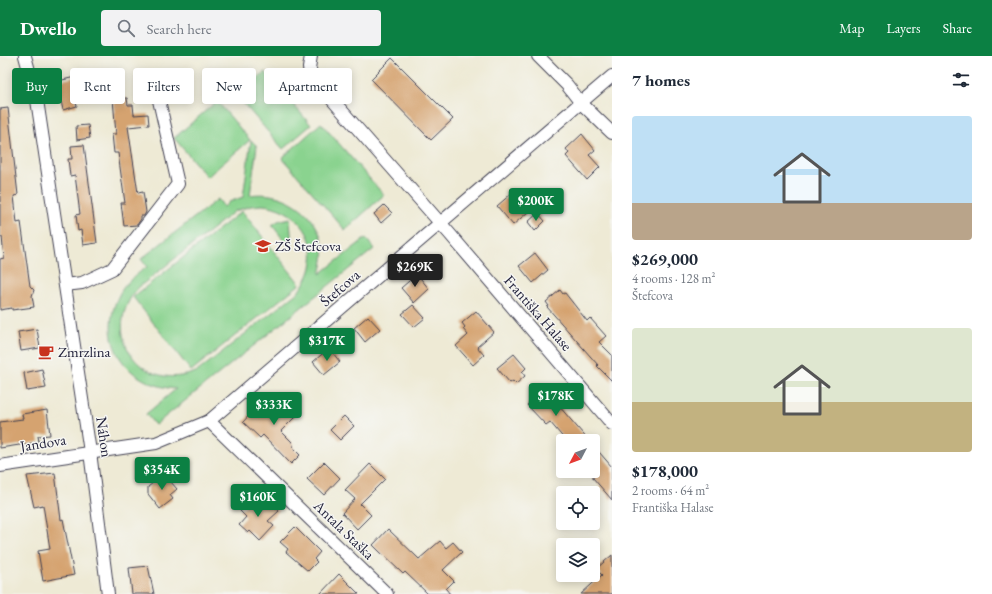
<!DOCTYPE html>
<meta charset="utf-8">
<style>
:root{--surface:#fff;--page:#f2f2f3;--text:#1f2937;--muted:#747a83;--accent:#0b8043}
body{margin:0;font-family:"EB Garamond",serif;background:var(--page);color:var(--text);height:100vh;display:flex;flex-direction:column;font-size:15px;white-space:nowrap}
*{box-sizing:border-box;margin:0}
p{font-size:13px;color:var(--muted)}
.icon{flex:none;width:22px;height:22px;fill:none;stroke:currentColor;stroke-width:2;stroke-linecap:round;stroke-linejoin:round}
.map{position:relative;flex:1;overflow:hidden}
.sheet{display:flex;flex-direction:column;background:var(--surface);width:380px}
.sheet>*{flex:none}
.banner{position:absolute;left:12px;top:12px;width:380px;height:36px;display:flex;gap:8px}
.needle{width:26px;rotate:229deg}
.buttons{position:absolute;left:556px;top:378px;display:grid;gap:8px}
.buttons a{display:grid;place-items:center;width:44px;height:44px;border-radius:4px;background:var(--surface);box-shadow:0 2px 10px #0003;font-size:20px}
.price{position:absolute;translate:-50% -34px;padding:0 9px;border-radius:4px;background:var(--accent);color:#fff;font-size:13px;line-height:26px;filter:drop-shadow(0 1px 2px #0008)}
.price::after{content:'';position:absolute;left:50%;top:24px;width:12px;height:9px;margin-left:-6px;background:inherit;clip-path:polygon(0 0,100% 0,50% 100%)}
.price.active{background:#222;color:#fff}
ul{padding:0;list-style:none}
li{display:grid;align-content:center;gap:8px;height:212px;padding:0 20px}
li span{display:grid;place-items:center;height:124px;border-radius:4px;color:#555}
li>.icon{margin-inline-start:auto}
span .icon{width:72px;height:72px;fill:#fffc;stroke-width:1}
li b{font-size:17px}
h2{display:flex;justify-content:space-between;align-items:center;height:48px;padding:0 20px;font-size:17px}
.pill{padding:0 14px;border-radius:4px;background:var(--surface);box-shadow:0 2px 10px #0003;font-size:14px;line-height:36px}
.pill.active{background:var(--accent);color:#fff}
header{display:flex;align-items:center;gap:24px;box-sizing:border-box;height:56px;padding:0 20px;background:var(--accent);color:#fff}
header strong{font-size:19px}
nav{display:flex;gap:22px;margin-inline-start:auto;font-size:14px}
.search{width:280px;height:36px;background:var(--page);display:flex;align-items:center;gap:10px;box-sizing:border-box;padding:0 14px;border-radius:4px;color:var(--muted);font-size:15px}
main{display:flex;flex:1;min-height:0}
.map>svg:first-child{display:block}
</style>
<header>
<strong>Dwello</strong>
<div class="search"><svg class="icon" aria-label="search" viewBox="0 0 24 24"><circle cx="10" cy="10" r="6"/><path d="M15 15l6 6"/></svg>Search here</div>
<nav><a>Map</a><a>Layers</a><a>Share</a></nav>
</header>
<main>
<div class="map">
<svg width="612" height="538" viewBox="0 0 612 538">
<rect width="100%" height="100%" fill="#f6f6f2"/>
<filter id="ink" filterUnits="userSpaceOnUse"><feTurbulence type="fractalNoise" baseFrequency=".025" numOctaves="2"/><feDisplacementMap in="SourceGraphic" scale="8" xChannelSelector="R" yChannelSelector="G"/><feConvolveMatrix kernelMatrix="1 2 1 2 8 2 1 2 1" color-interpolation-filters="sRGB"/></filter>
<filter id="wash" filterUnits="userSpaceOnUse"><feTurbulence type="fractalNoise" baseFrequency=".012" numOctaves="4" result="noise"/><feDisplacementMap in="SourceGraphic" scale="16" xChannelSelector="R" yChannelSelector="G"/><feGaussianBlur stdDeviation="0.9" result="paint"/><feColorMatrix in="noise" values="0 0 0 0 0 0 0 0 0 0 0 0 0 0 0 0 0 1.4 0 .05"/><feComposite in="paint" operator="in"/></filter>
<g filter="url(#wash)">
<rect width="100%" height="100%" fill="#eeead5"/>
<g fill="#8ad38f" stroke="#567a65" fill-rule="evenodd">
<polygon points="265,16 311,69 283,93 237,40"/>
<polygon points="217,45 250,84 207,121 174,82"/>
<polygon points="321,67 384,139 345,174 282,102"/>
<path d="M 251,84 L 257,90 L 250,139 C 281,134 314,153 322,185 C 325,196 323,208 320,218 L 366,182 L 374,193 L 155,369 L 146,358 L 176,333 C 125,329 95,284 120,237 C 126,226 137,218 147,211 L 141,203 L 218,143 L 224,151 L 229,146 L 243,141 ZM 262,149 C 293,151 319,179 311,211 C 309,220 304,228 298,236 L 198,315 C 141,340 97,276 139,231 L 235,155 L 251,150 Z"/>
<polygon points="242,155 300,228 191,315 133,241"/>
<polygon points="290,162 292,192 290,192 272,169 278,165"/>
</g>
<g id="blocks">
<g fill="#d5a36f">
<polygon points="392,2 453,63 431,84 371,23"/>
<polygon points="84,19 86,30 76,32 77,39 74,40 77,50 63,54 59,36 47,38 45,28"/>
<polygon points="127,42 128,49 133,49 134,59 148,58 149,69 128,71 138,137 143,136 146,156 144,160 141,160 141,163 137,169 124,170 121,147 125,147 118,97 114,97 112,78 116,78 113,43"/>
<polygon points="8,52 18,139 14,140 17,167 21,166 30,230 34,234 32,240 34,251 12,254 12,252 0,254 0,203 4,202 2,181 0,181 0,53"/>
<polygon points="88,69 90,82 77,84 76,70"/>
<polygon points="582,78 595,94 589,99 600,111 587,124 566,100 569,97 566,93"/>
<polygon points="84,89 97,187 83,189 81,174 78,175 76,159 80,158 75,119 70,120 68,103 72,103 71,90"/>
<polygon points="512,137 528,156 513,169 497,150"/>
<polygon points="384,149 392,157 381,167 374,158"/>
<polygon points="538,157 545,165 535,175 528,166"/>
<polygon points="535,197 548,214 533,227 519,210"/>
<polygon points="417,218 429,233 414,247 401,232"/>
<polygon points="560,234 563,238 565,237 587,265 590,262 606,280 599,286 612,299 612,325 597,310 598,309 547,251 549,250 546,246"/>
<polygon points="413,249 425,262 414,271 402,258"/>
<polygon points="476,255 494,276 477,291 484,299 473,309 456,290 468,279 463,273 465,271 462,267"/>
<polygon points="368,260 380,273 365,286 354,272"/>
<polygon points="37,273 40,292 21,295 18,276"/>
<polygon points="329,292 340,306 324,319 313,306"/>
<polygon points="514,298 526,312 522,316 525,320 516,328 513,325 510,327 497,312"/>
<polygon points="42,313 46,332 27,335 24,317"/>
<polygon points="544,334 559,350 589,385 566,385 550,366 546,369 527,349"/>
<polygon points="273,337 296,360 281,375 292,386 294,393 300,399 291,408 263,379 260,382 243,366 253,355 254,356"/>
<polygon points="47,354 50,379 38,380 39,386 0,392 0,366 23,363 22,358"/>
<polygon points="344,360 354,370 340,384 330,374"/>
<polygon points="593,389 612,411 612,444 593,422"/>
<polygon points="324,406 340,422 324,439 307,423"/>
<polygon points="370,408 385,423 360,448 371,459 357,473 342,457 355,443 345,434"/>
<polygon points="55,417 61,464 63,463 74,519 43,525 38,495 50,493 43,449 34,451 27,420"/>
<polygon points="164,418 177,433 170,439 173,443 160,453 148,438 148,431"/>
<polygon points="255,440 266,451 270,446 279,455 268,465 274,470 260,485 250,475 248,477 239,469 246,461 240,455"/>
<polygon points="295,471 320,496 314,503 317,506 308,515 286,496 288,493 280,486"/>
<polygon points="388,473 419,503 440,485 446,492 453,486 462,496 443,514 454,525 446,533 450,538 428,538 405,516 403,518 378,494 373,489"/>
<polygon points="612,499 612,538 581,538 602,519 596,513"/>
<polygon points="148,510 154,538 132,538 129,512"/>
<polygon points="339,518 359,538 320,538"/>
</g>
</g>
</g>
<g filter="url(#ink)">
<use href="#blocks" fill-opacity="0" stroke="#414052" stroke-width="1"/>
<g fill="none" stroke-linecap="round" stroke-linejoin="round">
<defs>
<g id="minor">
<polyline points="25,0 37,44 90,396 108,538"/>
<polyline points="311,0 309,12 314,23 449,177 612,368"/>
<polyline points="538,0 567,29 581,47 612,77"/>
<polyline points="65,229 82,227 112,213 178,128 158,40"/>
<polyline points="209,365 387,538"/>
<polyline points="0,410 156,387 209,365 612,20"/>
</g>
</defs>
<use href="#minor" stroke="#414052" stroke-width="14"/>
<use href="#minor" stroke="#fff" stroke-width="12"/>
</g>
</g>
<defs>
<symbol id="school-bare" viewBox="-9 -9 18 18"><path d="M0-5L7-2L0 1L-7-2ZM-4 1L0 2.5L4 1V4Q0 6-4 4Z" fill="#c8321e" stroke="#f6f6f2" stroke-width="2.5" paint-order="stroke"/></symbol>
<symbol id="cafe-bare" viewBox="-9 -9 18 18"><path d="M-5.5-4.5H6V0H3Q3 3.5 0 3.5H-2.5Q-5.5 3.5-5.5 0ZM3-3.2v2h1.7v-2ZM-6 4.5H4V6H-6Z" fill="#c8321e" stroke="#f6f6f2" stroke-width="2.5" paint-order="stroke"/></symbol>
</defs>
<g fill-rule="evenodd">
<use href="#school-bare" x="252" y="179" width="22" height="22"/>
<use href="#cafe-bare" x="35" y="285" width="22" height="22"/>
</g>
<g text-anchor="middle" stroke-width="3" stroke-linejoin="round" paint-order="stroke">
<g font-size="15" fill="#22223b" stroke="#f6f6f2" text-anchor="start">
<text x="275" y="195">ZŠ Štefcova</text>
<text x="58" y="301">Zmrzlina</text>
</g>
<g font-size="15" fill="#22223b" stroke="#f6f6f2">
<text transform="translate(340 232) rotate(-41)" y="5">Štefcova</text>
<text transform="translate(538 257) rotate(49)" y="5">Františka Halase</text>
<text transform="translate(104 381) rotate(82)" y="5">Náhon</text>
<text transform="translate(43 387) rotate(-9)" y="5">Jandova</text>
<text transform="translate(344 474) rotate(44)" y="5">Antala Staška</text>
</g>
</g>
</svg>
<div class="buttons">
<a><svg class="needle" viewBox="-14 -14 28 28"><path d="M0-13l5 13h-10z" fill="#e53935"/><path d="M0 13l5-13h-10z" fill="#747a83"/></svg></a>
<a><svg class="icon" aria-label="locate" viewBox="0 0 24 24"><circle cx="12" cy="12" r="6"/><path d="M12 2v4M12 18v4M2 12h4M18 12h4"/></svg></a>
<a><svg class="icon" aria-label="layers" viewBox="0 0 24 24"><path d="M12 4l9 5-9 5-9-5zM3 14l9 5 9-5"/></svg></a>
</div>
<b class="price" style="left:536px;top:166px">$200K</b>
<b class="price active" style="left:415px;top:232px">$269K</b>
<b class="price" style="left:327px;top:306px">$317K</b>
<b class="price" style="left:556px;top:361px">$178K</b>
<b class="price" style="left:274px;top:370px">$333K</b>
<b class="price" style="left:162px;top:435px">$354K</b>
<b class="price" style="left:258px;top:462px">$160K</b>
<div class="banner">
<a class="pill active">Buy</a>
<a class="pill">Rent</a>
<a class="pill">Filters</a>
<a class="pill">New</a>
<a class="pill">Apartment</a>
</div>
</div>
<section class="sheet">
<h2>7 homes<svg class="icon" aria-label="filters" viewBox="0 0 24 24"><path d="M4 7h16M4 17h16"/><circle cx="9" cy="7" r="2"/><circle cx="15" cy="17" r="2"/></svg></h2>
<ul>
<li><span style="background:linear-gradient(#bfe0f5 70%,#b9a48a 0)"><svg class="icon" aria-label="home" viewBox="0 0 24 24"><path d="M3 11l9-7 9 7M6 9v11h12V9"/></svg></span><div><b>$269,000</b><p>4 rooms · 128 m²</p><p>Štefcova</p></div></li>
<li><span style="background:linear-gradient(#dfe7d0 60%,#c2b280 0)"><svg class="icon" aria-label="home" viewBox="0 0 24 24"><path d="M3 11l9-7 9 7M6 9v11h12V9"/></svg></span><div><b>$178,000</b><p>2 rooms · 64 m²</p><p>Františka Halase</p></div></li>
</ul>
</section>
</main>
